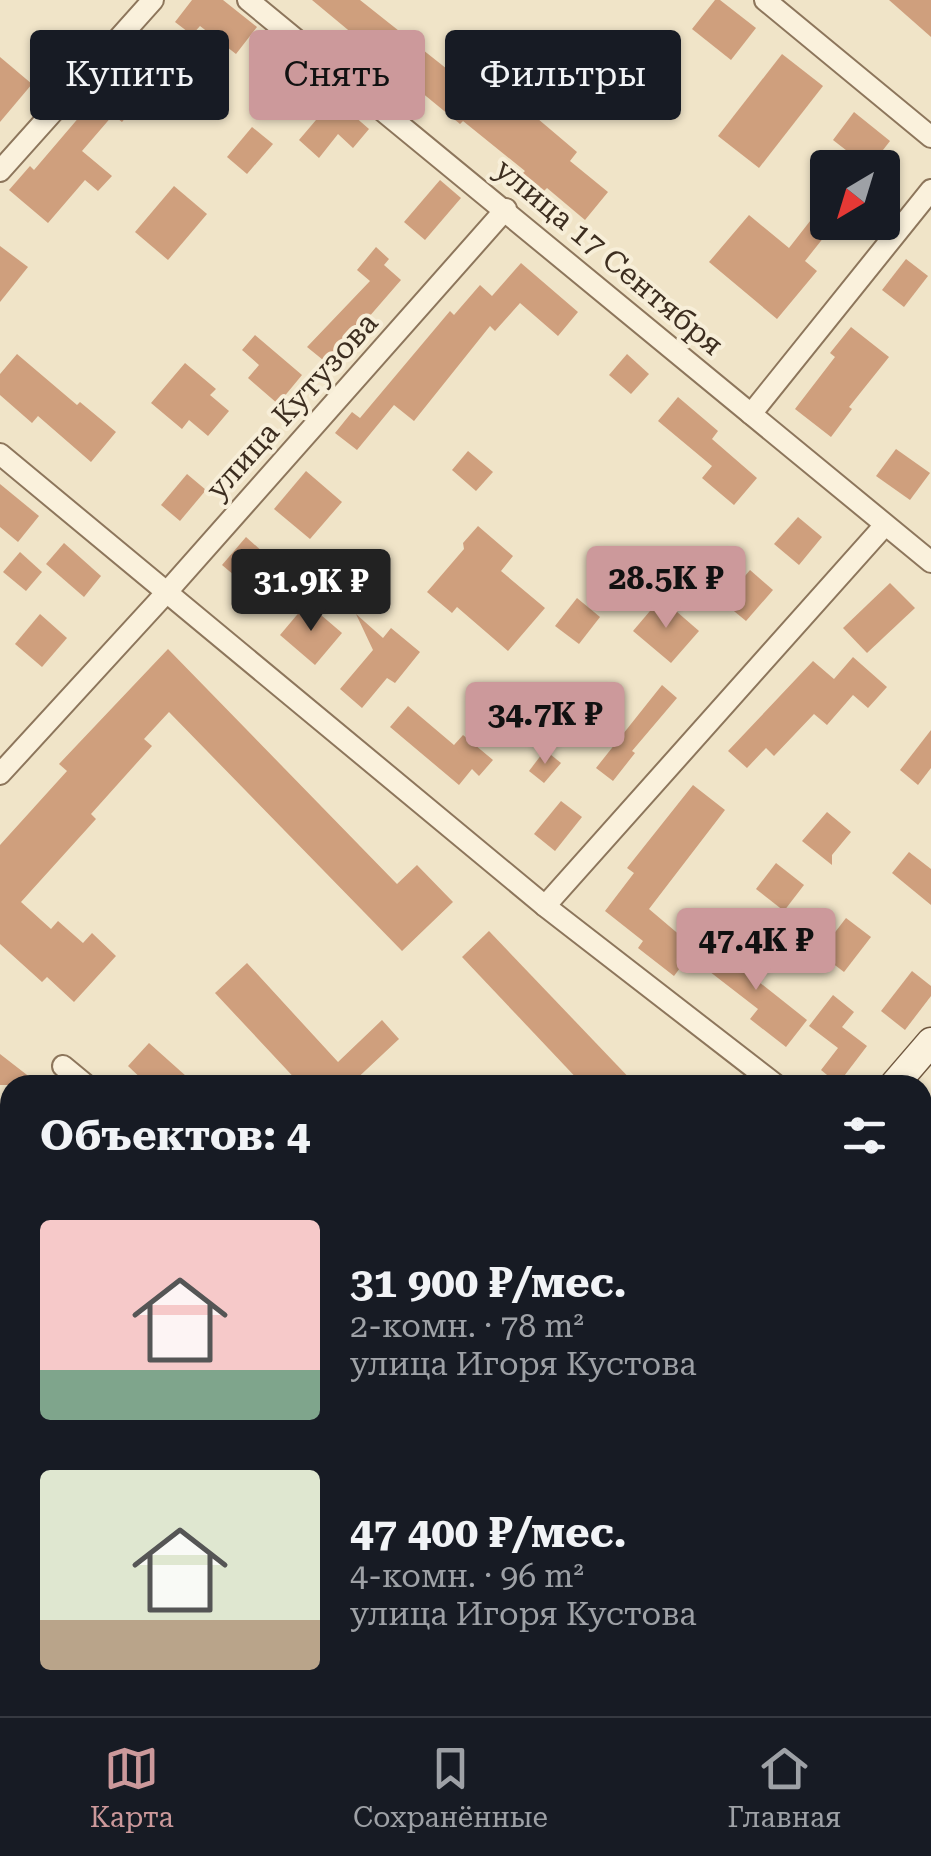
<!DOCTYPE html>
<html lang="ru">
<meta charset="utf-8">
<style>
:root{--surface:#171b24;--page:#20242c;--text:#f1f3f6;--muted:#9ea1a6;--line:#363941;--accent:#cc999b}
body{margin:0;font-family:"Roboto Serif",serif;background:var(--page);color:var(--text);height:100vh;display:flex;flex-direction:column;font-size:38px;white-space:nowrap}
*{box-sizing:border-box;margin:0}
p{font-size:32px;color:var(--muted)}
.icon{flex:none;width:55px;height:55px;fill:none;stroke:currentColor;stroke-width:2;stroke-linecap:round;stroke-linejoin:round}
.map{position:relative;flex:1;overflow:hidden}
.details{position:absolute;left:0px;top:1075px;width:932px;height:642px;display:flex;flex-direction:column;background:var(--surface);border-radius:30px 30px 0 0;box-shadow:0 2px 8px #0004}
.details>*{flex:none}
.guide{position:absolute;left:30px;top:30px;width:872px;height:90px;display:flex;gap:20px}
.needle{width:65px;rotate:218deg}
.tools{position:absolute;left:810px;top:150px;display:grid;gap:20px}
.tools a{display:grid;place-items:center;width:90px;height:90px;border-radius:10px;background:var(--surface);box-shadow:0 2px 8px #0004;font-size:50px}
.price{position:absolute;translate:-50% -85px;padding:0 22px;border-radius:10px;background:var(--accent);color:#111;font-size:32px;line-height:65px;filter:drop-shadow(0 2px 5px #0008)}
.price::after{content:'';position:absolute;left:50%;top:60px;width:30px;height:22px;margin-left:-15px;background:inherit;clip-path:polygon(0 0,100% 0,50% 100%)}
.price.current{background:#222;color:#fff}
ul{padding:0;list-style:none}
li{display:flex;align-items:center;gap:30px;height:250px;padding:0 40px}
li span{display:grid;place-items:center;flex:none;width:280px;height:200px;border-radius:10px;color:#555}
li>.icon{margin-inline-start:auto}
span .icon{width:120px;height:120px;fill:#fffc;stroke-width:1}
li b{font-size:42px}
h2{display:flex;justify-content:space-between;align-items:center;height:120px;padding:0 40px;font-size:42px}
.chip{padding:0 35px;border-radius:10px;background:var(--surface);box-shadow:0 2px 8px #0004;font-size:35px;line-height:90px}
.chip.current{background:var(--accent);color:#111}
.tabs{display:flex;justify-content:space-around;align-items:center;height:140px;border-top:2px solid var(--line);background:var(--surface);font-size:28px;color:var(--muted)}
.tabs a{display:grid;justify-items:center;gap:5px}
.tabs .current{color:var(--accent)}
.map>svg:first-child{display:block}
</style>
<div class="map">
<svg width="931" height="1716" viewBox="0 0 931 1716">
<rect width="100%" height="100%" fill="#f0e4c8"/>
<g fill="#cf9f7d">
<polygon points="192,0 223,0 257,27 236,54 200,26 192,35 175,22"/>
<polygon points="312,0 360,0 447,69 451,64 499,103 514,85 538,106 531,113 577,152 570,161 608,192 585,220 547,188 543,192 522,174 525,171 463,121 460,124 404,78 401,81 367,53 371,49"/>
<polygon points="715,0 720,0 756,28 731,60 692,29"/>
<polygon points="889,0 931,0 931,37"/>
<polygon points="145,40 172,63 122,122 113,115 82,151 112,176 98,191 85,180 48,223 9,190 30,166 34,170"/>
<polygon points="782,54 823,86 759,168 718,136"/>
<polygon points="0,57 32,84 0,122"/>
<polygon points="290,60 369,129 353,148 338,134 319,158 299,140 316,120 271,82"/>
<polygon points="854,112 890,141 869,168 833,140"/>
<polygon points="252,127 273,144 247,174 227,157"/>
<polygon points="440,180 461,198 425,240 404,222"/>
<polygon points="174,186 207,214 168,260 135,232"/>
<polygon points="828,198 828,232 805,261 817,271 777,319 709,262 749,215 789,248"/>
<polygon points="0,246 28,267 0,302"/>
<polygon points="376,247 389,259 384,265 401,280 328,364 307,347 370,281 357,270"/>
<polygon points="906,259 928,276 904,307 882,290"/>
<polygon points="521,263 578,312 558,336 520,303 495,331 490,326 414,421 394,405 357,450 335,433 352,412 360,418 450,311 454,315 480,285 492,296"/>
<polygon points="851,327 889,357 849,407 852,409 831,437 795,409 835,357 830,353"/>
<polygon points="255,335 302,375 278,404 248,378 259,365 242,350"/>
<polygon points="17,354 77,405 80,402 116,432 91,462 38,416 32,423 0,395 0,374"/>
<polygon points="627,354 649,374 631,394 609,375"/>
<polygon points="185,363 216,389 210,395 229,411 208,436 189,420 182,429 151,403"/>
<polygon points="678,397 718,431 712,439 757,478 734,505 702,478 712,466 658,421"/>
<polygon points="896,449 930,473 910,500 876,476"/>
<polygon points="468,451 493,472 476,491 452,470"/>
<polygon points="306,471 342,502 310,539 274,509"/>
<polygon points="187,474 206,490 180,521 161,505"/>
<polygon points="0,484 39,516 18,542 0,527"/>
<polygon points="798,517 822,537 799,565 774,544"/>
<polygon points="478,526 513,556 501,571 545,608 508,651 457,607 452,613 427,592 464,549 463,543"/>
<polygon points="246,537 264,553 241,581 222,565"/>
<polygon points="64,543 101,576 84,597 46,564"/>
<polygon points="20,552 42,572 26,591 3,572"/>
<polygon points="750,570 773,590 746,621 723,602"/>
<polygon points="890,583 915,608 867,653 843,628"/>
<polygon points="577,598 600,617 579,644 555,626"/>
<polygon points="661,598 699,631 671,663 633,631"/>
<polygon points="307,603 342,633 315,665 280,635"/>
<polygon points="40,614 67,638 42,667 15,644"/>
<polygon points="356,614 383,638 391,628 420,652 395,683 387,678 362,708 340,689 373,650"/>
<polygon points="168,649 397,884 417,865 453,902 402,951 169,712 144,739 152,746 91,814 96,819 21,902 51,929 58,921 83,943 92,933 116,956 74,1002 47,977 42,982 0,944 0,845 67,771 59,764"/>
<polygon points="853,657 887,687 868,708 853,695 827,725 814,714 774,756 766,748 747,768 728,751 813,661 834,679"/>
<polygon points="662,685 677,698 632,751 635,753 613,781 596,768"/>
<polygon points="408,706 454,745 463,735 493,760 479,776 472,769 459,785 390,727"/>
<polygon points="931,730 931,768 918,785 900,770"/>
<polygon points="545,750 561,763 544,783 529,771"/>
<polygon points="693,785 725,810 649,909 695,948 674,976 638,948 643,941 605,911 634,873 627,868"/>
<polygon points="561,801 582,817 555,851 534,834"/>
<polygon points="827,812 851,832 832,855 832,865 802,841"/>
<polygon points="909,852 931,869 931,905 892,873"/>
<polygon points="776,863 804,885 784,911 756,889"/>
<polygon points="846,918 871,937 844,972 819,953"/>
<polygon points="489,931 636,1085 583,1085 462,957"/>
<polygon points="728,939 763,966 754,978 807,1020 786,1047 750,1019 758,1009 705,968"/>
<polygon points="247,963 338,1062 382,1020 399,1039 350,1085 301,1085 215,993"/>
<polygon points="912,971 931,986 931,996 905,1030 881,1011"/>
<polygon points="833,995 854,1012 842,1027 867,1046 838,1084 821,1070 838,1048 809,1026"/>
<polygon points="149,1043 196,1085 148,1085 128,1066"/>
<polygon points="0,1054 40,1085 0,1085"/>
</g>
<g fill="none" stroke-linecap="round" stroke-linejoin="round">
<defs>
<g id="street">
<polyline points="248,0 931,562"/>
<polyline points="765,0 931,137"/>
<polyline points="0,171 153,0"/>
<polyline points="751,414 931,190"/>
<polyline points="0,454 545,906 776,1085"/>
<polyline points="0,774 166,593 506,209"/>
<polyline points="545,906 885,525"/>
<polyline points="63,1066 86,1085"/>
<polyline points="922,1198 931,1204"/>
<polyline points="922,1415 931,1405"/>
<polyline points="0,1518 10,1508"/>
<polyline points="0,1637 10,1646"/>
<polyline points="82,1708 91,1716"/>
<polyline points="826,1708 836,1716"/>
</g>
<g id="secondary">
<polyline points="894,1085 931,1042"/>
<polyline points="381,1716 388,1708"/>
</g>
</defs>
<use href="#street" stroke="#8d765c" stroke-width="24"/>
<use href="#secondary" stroke="#6f573f" stroke-width="31"/>
<use href="#street" stroke="#faf1dc" stroke-width="20"/>
<use href="#secondary" stroke="#faf1dc" stroke-width="28"/>
</g>
<g text-anchor="middle" stroke-width="8" stroke-linejoin="round" paint-order="stroke">
<g font-size="30" fill="#3d2e20" stroke="#f7eed8">
<text transform="translate(609 257) rotate(40)" y="10">улица 17 Сентября</text>
<text transform="translate(292 406) rotate(-48)" y="10">улица Кутузова</text>
</g>
</g>
</svg>
<div class="tools">
<a><svg class="needle" viewBox="-14 -14 28 28"><path d="M0-13l5 13h-10z" fill="#e53935"/><path d="M0 13l5-13h-10z" fill="#9ea1a6"/></svg></a>
</div>
<b class="price" style="left:666px;top:631px">28.5K ₽</b>
<b class="price current" style="left:311px;top:634px">31.9K ₽</b>
<b class="price" style="left:545px;top:767px">34.7K ₽</b>
<b class="price" style="left:756px;top:993px">47.4K ₽</b>
<div class="guide">
<a class="chip">Купить</a>
<a class="chip current">Снять</a>
<a class="chip">Фильтры</a>
</div>
<section class="details">
<h2>Объектов: 4<svg class="icon" aria-label="filters" viewBox="0 0 24 24"><path d="M4 7h16M4 17h16"/><circle cx="9" cy="7" r="2"/><circle cx="15" cy="17" r="2"/></svg></h2>
<ul>
<li><span style="background:linear-gradient(#f6c9c9 75%,#7fa58c 0)"><svg class="icon" aria-label="home" viewBox="0 0 24 24"><path d="M3 11l9-7 9 7M6 9v11h12V9"/></svg></span><div><b>31 900 ₽/мес.</b><p>2-комн. · 78 m²</p><p>улица Игоря Кустова</p></div></li>
<li><span style="background:linear-gradient(#dfe7d0 75%,#b9a48a 0)"><svg class="icon" aria-label="home" viewBox="0 0 24 24"><path d="M3 11l9-7 9 7M6 9v11h12V9"/></svg></span><div><b>47 400 ₽/мес.</b><p>4-комн. · 96 m²</p><p>улица Игоря Кустова</p></div></li>
</ul>
</section>
</div>
<nav class="tabs">
<a class="current"><svg class="icon" aria-label="map" viewBox="0 0 24 24"><path d="M3 6l6-2 6 2 6-2v14l-6 2-6-2-6 2zM9 4v14M15 6v14"/></svg>Карта</a>
<a><svg class="icon" aria-label="saved" viewBox="0 0 24 24"><path d="M7 4h10v16l-5-4-5 4z"/></svg>Сохранённые</a>
<a><svg class="icon" aria-label="home" viewBox="0 0 24 24"><path d="M3 11l9-7 9 7M6 9v11h12V9"/></svg>Главная</a>
</nav>
